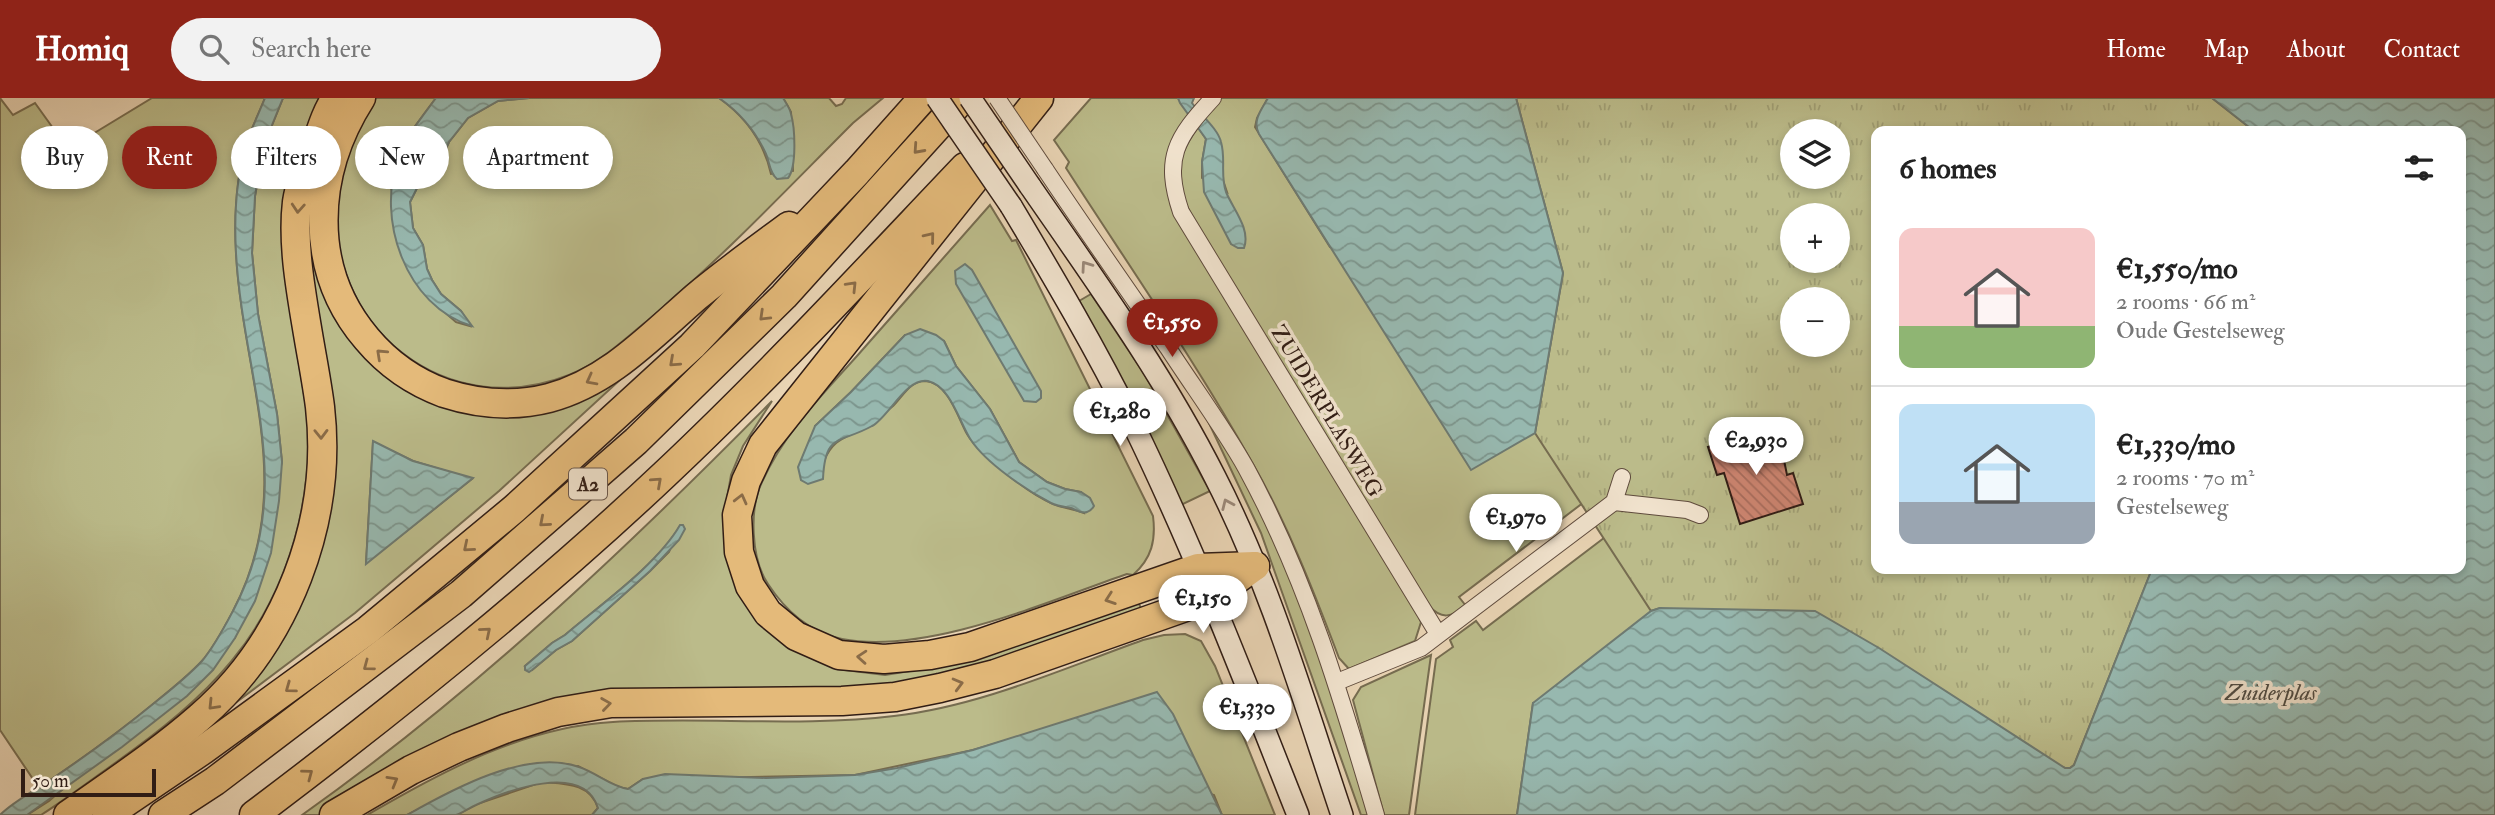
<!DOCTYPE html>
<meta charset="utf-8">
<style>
:root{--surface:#fff;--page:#f2f2f2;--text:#222;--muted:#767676;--line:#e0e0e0;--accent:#8f2418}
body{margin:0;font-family:"IM FELL Double Pica",serif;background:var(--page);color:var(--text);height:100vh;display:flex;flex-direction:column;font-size:26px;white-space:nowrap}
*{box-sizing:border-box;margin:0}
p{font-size:23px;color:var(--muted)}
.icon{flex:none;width:38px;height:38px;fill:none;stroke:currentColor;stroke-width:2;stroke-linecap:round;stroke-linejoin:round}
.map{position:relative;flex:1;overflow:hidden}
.details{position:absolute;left:1871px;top:28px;width:595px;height:448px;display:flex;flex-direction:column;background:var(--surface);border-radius:14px;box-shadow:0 4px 10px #0003}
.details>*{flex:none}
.hud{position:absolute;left:21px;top:28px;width:665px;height:63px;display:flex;gap:14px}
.buttons{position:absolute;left:1780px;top:21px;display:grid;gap:14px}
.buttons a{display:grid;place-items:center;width:70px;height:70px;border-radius:50%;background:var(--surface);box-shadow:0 4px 10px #0003;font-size:35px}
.scale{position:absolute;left:21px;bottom:18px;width:135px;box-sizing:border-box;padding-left:7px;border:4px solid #311d15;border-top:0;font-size:19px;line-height:24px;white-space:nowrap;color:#311d15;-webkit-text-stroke:5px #f1e3ce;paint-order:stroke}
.price{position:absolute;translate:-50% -60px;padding:0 16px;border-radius:24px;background:#fff;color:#222;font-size:23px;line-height:46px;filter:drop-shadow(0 2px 4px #0008)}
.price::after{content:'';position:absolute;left:50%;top:42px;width:21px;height:16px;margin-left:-10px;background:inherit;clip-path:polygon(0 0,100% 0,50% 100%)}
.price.on{background:var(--accent);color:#fff}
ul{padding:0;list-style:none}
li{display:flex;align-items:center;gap:21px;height:175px;padding:0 28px}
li+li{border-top:2px solid var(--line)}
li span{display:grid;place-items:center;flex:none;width:196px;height:140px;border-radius:14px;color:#555}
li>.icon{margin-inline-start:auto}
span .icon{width:84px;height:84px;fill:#fffc;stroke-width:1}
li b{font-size:30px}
h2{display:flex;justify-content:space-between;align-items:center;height:84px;padding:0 28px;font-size:30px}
.pill{padding:0 24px;border-radius:32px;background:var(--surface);box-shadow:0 4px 10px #0003;font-size:24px;line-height:63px}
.pill.on{background:var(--accent);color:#fff}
header{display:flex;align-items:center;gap:42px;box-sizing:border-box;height:98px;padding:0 35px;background:var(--accent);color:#fff}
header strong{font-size:33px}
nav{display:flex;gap:38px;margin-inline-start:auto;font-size:24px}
.search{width:490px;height:63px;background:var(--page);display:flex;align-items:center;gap:18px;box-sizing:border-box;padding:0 24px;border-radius:38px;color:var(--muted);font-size:26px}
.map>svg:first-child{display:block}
</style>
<header>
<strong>Homiq</strong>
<div class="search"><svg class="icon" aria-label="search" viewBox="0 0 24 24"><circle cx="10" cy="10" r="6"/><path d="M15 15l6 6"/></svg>Search here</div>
<nav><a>Home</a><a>Map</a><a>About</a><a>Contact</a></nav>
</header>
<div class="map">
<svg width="2495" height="717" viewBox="0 0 2495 717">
<defs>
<pattern id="park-tufts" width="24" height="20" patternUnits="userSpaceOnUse" patternTransform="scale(1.75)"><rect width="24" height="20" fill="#bbbb8a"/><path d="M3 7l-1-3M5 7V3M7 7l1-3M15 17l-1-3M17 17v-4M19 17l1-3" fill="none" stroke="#a1a076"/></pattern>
<pattern id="water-waves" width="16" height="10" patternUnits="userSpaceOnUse" patternTransform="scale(1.75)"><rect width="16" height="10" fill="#97b8af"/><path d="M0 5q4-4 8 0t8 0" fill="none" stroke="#7c958d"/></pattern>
<pattern id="building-back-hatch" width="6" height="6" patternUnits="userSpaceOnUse" patternTransform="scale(1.75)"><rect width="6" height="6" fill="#cd8571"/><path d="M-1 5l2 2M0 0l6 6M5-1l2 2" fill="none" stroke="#a76c5c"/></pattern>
</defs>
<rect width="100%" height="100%" fill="#e9d4b4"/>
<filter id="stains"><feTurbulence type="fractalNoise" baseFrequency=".00286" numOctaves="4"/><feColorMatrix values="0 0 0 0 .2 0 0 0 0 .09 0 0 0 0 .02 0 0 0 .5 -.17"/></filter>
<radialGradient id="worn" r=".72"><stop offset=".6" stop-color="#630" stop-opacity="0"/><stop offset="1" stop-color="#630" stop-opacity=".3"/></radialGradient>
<g fill="#bbbb8a" stroke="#766c50" stroke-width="2" fill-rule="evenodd">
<path d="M 0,0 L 13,17 L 35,5 L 68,51 L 152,0 L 265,0 C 259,15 252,29 247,44 C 236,79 234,119 236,155 C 243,282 298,389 233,513 C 224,530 214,549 202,563 C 189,577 173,590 158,602 C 120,634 80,662 39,690 L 0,632 Z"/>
<path d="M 283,0 L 319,0 C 306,33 291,64 284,99 C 280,121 282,146 285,168 C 289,215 299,262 306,309 C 311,346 307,388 299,424 C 272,539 207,600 115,665 C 90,683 66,701 41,717 L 27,717 L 49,703 L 235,540 L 282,364 L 277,316 L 258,216 L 252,155 L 255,98 L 264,47 Z"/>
<path d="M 376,0 L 436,0 L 413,31 L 391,90 L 434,205 L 456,224 L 470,228 L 461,213 L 441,196 L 432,182 L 427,171 L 423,147 L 413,130 L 410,104 L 419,86 L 439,66 L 449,44 L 468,20 L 498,3 L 529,0 L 719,0 C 746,19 764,45 771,76 L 793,73 L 791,14 L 783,0 L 829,0 L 836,8 L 842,6 L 846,0 L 883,0 L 853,25 C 786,92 720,162 647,223 C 622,243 600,265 569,277 C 447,325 329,232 336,103 C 338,68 357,29 376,0 Z"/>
<path d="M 1091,0 L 1178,0 L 1189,16 L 1168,93 L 1416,512 L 1421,524 L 1415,543 L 1349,571 L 1339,560 C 1314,494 1288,427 1253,366 C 1196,264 1129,168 1066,70 L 1069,64 L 1054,42 Z"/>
<path d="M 1221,0 L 1268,0 L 1257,20 L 1255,29 L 1330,149 L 1563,175 L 1516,0 L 1605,0 L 1592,398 L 1459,499 L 1466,508 C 1451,519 1442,522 1429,508 L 1202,137 C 1179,93 1165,75 1198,29 L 1206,41 L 1202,64 L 1202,80 L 1227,94 L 1222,79 L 1222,57 L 1204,21 Z"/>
<path d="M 309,99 L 344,226 L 486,313 L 658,247 L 499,393 L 355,515 L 210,624 L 314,463 ZM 373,344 L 413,363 L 472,381 L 366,465 Z"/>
<path d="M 990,107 L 1012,143 L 1016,142 L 1153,418 C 1156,442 1152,460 1133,477 L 1127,476 C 1046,504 927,557 842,541 C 810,535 785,512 768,486 C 751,461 749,411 762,384 C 784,335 822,297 857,258 C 901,208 946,157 990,107 ZM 905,237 L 944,243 L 956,268 L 990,311 L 1019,364 L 1047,384 L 1065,391 L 1081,394 L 1084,415 C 1074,411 1063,410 1053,406 C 1029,396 980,358 967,336 C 958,320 948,284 925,283 C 910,283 903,298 893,308 C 886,314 879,319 872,324 C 852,340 835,336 824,363 L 815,328 L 851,294 Z"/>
<polygon points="1091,196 1145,277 1210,393 1181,407 1129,295 1079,203"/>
<path d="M 772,303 L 743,348 L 731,377 L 725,412 L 791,547 L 837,571 L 885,577 L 935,569 L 1138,503 L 1141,511 L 998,563 L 889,589 L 611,597 L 321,717 L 302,717 C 473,596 625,452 772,303 ZM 680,428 L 669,454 L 650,473 L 572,543 L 556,552 L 532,572 L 525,568 L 552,545 L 565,537 C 600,507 657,467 680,428 Z"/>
<polygon points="1208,323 1241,371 1295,485 1373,717 1361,717 1261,435"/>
<polygon points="1621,427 1876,471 2152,471 1533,605 1517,717 1415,717 1436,561 1453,549 1450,542 1476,523 1483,532"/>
<path d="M 1185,536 L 1201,543 L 1215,568 L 1275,717 L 1222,717 L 1214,697 L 1028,636 L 973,652 L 855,677 L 643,681 L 628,691 L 618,689 L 578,668 L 470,686 L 407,717 L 367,717 C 444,673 523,629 613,624 C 707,619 801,629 894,618 C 980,608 1062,571 1143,542 L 1164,537 Z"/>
<polygon points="1431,557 1409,717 1384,717 1353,602 1361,589"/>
<path d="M 542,684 C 565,686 590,685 598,710 L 592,717 L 456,717 L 477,706 Z"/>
</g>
<path fill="url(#park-tufts)" stroke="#766c50" stroke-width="2" fill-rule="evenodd" d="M 1516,0 L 2212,0 L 2254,33 L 1876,33 L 1876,471 L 2152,471 L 2074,667 L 2070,670 L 2065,670 L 1660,510 L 1651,513 L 1535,335 L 1563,175 ZM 1792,33 L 1838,33 L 1838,79 L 1792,79 ZM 1792,117 L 1838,117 L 1838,163 L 1792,163 ZM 1792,201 L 1838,201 L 1838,247 L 1792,247 Z"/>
<g fill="url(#water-waves)" stroke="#6e7a71" stroke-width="2">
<path d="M 265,0 L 283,0 L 264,47 L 255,98 L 252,155 L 258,216 L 277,316 L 282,364 L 279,403 L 271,455 L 255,503 L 235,540 L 213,572 L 187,598 L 122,649 L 27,717 L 0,717 C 15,702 38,691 56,678 C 92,654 125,629 158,602 C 173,590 189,577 202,563 C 214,549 224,530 233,513 C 299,389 243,282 236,155 C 234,119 236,79 247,44 C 252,29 259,15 265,0 Z"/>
<path d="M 436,0 L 529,0 L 498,3 L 468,20 L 449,44 L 439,66 L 419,86 L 410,104 L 413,130 L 423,147 L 427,171 L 432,182 L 441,196 L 461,213 L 472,228 C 406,209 375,120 399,59 C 407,37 422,19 436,0 Z"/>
<path d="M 719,0 L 783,0 C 786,5 790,10 791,16 C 795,30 797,69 788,80 L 777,81 C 769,74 770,65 766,56 C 756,34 739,14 719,0 Z"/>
<path d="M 1178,0 L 1194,0 L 1192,5 C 1201,17 1218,31 1221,44 C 1226,61 1220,77 1226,94 C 1233,111 1251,131 1244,150 L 1238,150 L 1231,146 L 1204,94 L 1202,64 L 1206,41 L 1180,5 Z"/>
<path d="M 1268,0 L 1516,0 L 1563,175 L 1535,335 L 1471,372 L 1259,36 C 1252,23 1261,12 1268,0 Z"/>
<polygon points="2212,0 2495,0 2495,717 1517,717 1533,605 1651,513 1660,510 1815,513 1879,550 2065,670 2070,670 2074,667 2152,471 2460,471 2460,33 2254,33"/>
<polygon points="965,166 972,172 1041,293 1041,300 1036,304 1024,303 956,186 955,173"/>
<path d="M 920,231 L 936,237 L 944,243 L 956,268 L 990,311 L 1019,364 L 1047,384 L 1065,391 L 1081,394 L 1090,400 L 1094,408 C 1092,411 1091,413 1087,414 C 1082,416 1076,412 1071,410 C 1065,409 1057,408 1051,405 C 1026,392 986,365 971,342 C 960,326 951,288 928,283 C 906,279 889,319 872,328 C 840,346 825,334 823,381 L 808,386 L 801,382 L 798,369 L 815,328 L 851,294 L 905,237 Z"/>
<polygon points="373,343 413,363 473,380 366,466"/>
<path d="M 680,427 L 683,427 L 685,431 L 679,442 L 650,473 L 572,543 L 556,552 L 532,572 L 529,574 L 525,572 L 525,568 L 552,545 L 565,537 C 600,507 657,467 680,427 Z"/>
<path d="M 1157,594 L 1173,616 L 1222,717 L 592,717 L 598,710 C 583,663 506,693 476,707 C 469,710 463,715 456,717 C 442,717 422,717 407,717 C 451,692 527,650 579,669 C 597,675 610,688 628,691 L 643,681 L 665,676 L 766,680 L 855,677 L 897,670 L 973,652 Z"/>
</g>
<polygon fill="url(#building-back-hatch)" stroke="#311d15" stroke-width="2" points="1759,333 1763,347 1780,342 1787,377 1793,375 1803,406 1740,426 1724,375 1717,377 1708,349"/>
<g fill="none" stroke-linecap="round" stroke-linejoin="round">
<defs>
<g id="street">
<path d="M 1213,0 C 1176,40 1163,60 1181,114 L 1438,536"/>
<path d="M 1045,71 C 1085,131 1127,191 1168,250 C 1194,290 1223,329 1246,370 C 1306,480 1341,598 1376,717"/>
<polyline points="1614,404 1687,412 1700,417"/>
<polyline points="1337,584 1421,550 1614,404 1622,379"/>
</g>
<g id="secondary">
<path d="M 1030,88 C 1095,182 1163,276 1215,379 C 1270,486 1304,604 1342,717"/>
<path d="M 1011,108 C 1054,180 1096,251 1133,326 C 1195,453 1246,586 1298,717"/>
</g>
<g id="highway">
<path d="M 361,0 C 313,75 307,171 367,241 C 388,266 414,284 444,295 C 478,306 514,309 549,300 C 609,284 651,238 696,199 C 726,174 758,151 789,128"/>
<polyline points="1039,0 763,347 746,383 737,417 739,454 750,488 768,515 796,538 839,557 884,561 930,557 970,549 1198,470 1255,468"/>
<path d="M 68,717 C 113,685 159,655 200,619 C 287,544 333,423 320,309 C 317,285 312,260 308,236 C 301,194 292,146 297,104 C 300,84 309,62 317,44 C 322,29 327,13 336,0"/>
<polyline points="107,717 203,652 368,532 514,411 692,248 857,74 923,0"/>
<polyline points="163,717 215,683 461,496 636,343 784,198 963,0"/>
<path d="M 254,717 C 396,610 536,498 665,376 C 769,278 866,173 965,69"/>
<polyline points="334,717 411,672 459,649 507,630 558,614 611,605 842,603 895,599 940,590 995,576 1211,500 1255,468"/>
</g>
</defs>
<use href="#street" stroke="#5f4b3d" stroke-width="18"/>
<use href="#secondary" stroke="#311d15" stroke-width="24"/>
<use href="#highway" stroke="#311d15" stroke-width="31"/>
<use href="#street" stroke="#f1e3ce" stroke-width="16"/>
<use href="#secondary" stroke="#f1e3ce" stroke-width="21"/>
<use href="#highway" stroke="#e4ba7a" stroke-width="28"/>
<defs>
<polyline id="street-bridge" points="997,0 1045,71"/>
<g id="secondary-bridge">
<polyline points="937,0 1011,108"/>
<polyline points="970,0 1030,88"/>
</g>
</defs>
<use href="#street-bridge" stroke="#5f4b3d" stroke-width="18" stroke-linecap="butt"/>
<use href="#secondary-bridge" stroke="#311d15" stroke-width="24" stroke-linecap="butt"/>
<use href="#street-bridge" stroke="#f1e3ce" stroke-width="16"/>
<use href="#secondary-bridge" stroke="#f1e3ce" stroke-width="21"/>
</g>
<defs><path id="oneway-chevron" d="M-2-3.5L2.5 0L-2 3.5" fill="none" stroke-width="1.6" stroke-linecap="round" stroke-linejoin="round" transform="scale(1.75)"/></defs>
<g stroke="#8a6c48">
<use href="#oneway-chevron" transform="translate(918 51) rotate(132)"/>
<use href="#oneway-chevron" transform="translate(298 110) rotate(94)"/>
<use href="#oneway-chevron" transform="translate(930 139) rotate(-51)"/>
<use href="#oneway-chevron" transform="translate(852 188) rotate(-46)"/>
<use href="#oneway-chevron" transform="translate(764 218) rotate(136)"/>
<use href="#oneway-chevron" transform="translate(381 256) rotate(-137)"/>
<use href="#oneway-chevron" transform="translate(674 264) rotate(138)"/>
<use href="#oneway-chevron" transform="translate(591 282) rotate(152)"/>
<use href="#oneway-chevron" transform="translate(321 336) rotate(89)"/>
<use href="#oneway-chevron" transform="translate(657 384) rotate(-42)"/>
<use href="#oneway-chevron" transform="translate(741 401) rotate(-76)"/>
<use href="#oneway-chevron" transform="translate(544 424) rotate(139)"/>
<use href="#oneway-chevron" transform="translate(468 449) rotate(140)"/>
<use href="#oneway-chevron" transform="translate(1110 501) rotate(161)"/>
<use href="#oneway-chevron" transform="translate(486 534) rotate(-40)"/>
<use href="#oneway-chevron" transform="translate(862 559) rotate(-176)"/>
<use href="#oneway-chevron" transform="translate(368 568) rotate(143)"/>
<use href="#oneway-chevron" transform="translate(958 586) rotate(-15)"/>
<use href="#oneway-chevron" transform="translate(290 590) rotate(144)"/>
<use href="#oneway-chevron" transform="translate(606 606) rotate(-8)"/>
<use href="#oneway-chevron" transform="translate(213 607) rotate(134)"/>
<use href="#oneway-chevron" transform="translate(308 676) rotate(-37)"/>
<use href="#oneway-chevron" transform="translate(393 683) rotate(-30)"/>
</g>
<g stroke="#9b8a7b">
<use href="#oneway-chevron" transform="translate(1086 168) rotate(-125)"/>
<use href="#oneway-chevron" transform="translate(1227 406) rotate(-114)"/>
</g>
<g text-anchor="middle" stroke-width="7" stroke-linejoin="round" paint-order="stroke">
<rect fill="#f1e3ce" stroke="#6b584c" stroke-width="2" x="569" y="370.5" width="38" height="31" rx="5"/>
<g font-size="19" font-weight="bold" fill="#311d15">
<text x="588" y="393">A2</text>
</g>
<g font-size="21" fill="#311d15" stroke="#f1e3ce">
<text transform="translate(1327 313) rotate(59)" y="7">ZUIDERPLASWEG</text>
</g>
<g font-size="23" font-style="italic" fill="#504c43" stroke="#f1e3ce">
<text x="2271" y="602">Zuiderplas</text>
</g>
</g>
<rect width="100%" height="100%" filter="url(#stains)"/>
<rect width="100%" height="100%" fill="url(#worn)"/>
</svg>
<div class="buttons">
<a><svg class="icon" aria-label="layers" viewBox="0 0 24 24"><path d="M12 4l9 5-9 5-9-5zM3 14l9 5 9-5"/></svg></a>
<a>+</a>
<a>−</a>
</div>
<div class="scale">50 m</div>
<b class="price on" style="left:1172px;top:261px">€1,550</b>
<b class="price" style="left:1120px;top:350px">€1,280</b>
<b class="price" style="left:1756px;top:379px">€2,930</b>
<b class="price" style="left:1516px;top:456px">€1,970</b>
<b class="price" style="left:1203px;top:537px">€1,150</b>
<b class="price" style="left:1247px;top:646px">€1,330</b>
<div class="hud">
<a class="pill">Buy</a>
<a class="pill on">Rent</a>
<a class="pill">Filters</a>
<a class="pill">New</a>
<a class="pill">Apartment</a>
</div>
<section class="details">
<h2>6 homes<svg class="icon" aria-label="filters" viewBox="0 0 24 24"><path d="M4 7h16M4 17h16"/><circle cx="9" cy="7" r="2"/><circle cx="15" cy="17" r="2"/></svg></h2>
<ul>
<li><span style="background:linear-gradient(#f6c9c9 70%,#8fb573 0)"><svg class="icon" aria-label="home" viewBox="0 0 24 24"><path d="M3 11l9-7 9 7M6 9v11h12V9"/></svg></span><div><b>€1,550/mo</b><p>2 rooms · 66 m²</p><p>Oude Gestelseweg</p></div></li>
<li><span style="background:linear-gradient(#bfe0f5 70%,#9aa5b1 0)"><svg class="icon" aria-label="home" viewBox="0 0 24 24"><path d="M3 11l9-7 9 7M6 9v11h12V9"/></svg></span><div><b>€1,330/mo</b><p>2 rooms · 70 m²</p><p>Gestelseweg</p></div></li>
</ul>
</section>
</div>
